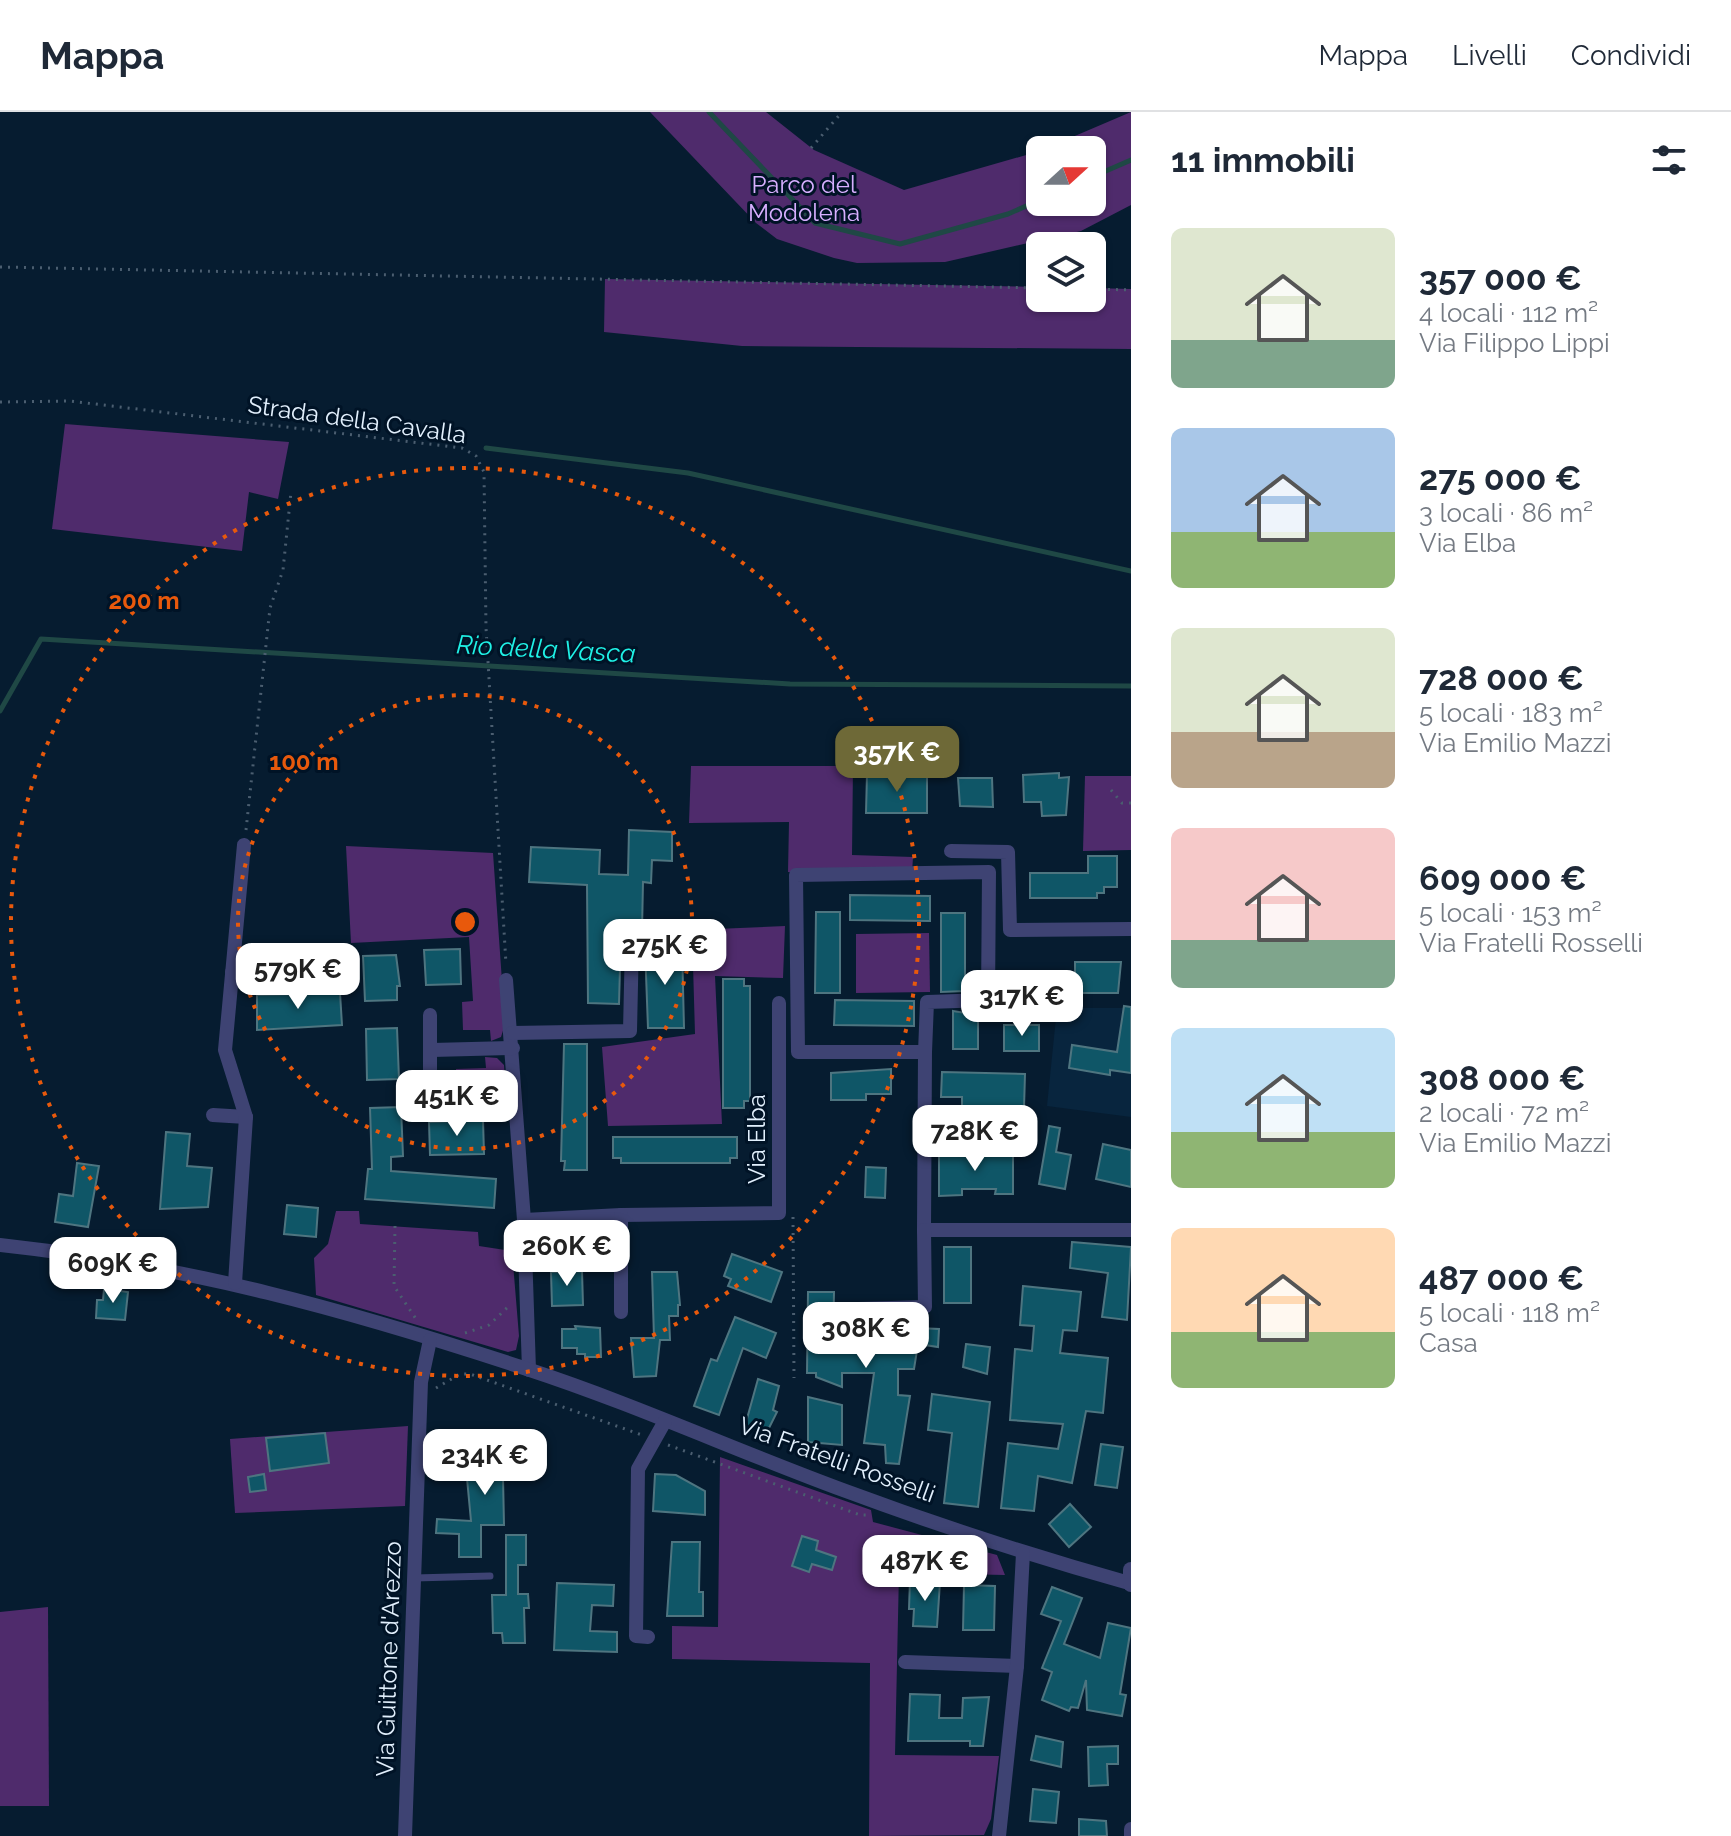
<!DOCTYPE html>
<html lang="it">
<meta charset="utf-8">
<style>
:root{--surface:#fff;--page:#f2f2f3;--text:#1f2937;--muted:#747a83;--line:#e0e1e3;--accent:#6e6937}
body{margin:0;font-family:Raleway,sans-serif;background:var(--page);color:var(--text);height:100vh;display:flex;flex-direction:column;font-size:30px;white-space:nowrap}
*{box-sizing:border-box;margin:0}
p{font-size:26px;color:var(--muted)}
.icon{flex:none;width:44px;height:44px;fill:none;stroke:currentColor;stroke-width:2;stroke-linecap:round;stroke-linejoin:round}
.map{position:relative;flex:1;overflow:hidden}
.panel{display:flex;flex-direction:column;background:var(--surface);width:600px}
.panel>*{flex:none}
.needle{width:52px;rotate:69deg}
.controls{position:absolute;left:1026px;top:24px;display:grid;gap:16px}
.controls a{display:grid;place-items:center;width:80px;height:80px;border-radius:12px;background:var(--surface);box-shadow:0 2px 6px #0004;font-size:40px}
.price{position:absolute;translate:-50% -68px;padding:0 18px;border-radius:16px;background:#fff;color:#222;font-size:26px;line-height:52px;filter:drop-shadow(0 2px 4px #0008)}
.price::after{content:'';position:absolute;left:50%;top:48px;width:24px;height:18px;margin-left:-12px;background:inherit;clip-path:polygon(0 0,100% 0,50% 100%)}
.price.selected{background:var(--accent);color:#fff}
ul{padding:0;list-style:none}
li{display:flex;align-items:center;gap:24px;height:200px;padding:0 40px}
li span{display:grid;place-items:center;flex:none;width:224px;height:160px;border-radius:12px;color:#555}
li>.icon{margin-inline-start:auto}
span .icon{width:96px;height:96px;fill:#fffc;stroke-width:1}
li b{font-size:34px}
h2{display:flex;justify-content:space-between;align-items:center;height:96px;padding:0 40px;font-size:34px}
header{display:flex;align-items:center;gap:48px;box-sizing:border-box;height:112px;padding:0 40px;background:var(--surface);border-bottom:2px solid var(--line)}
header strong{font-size:38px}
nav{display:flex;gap:44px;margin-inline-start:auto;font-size:28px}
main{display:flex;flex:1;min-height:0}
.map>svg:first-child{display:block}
</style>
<header>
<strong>Mappa</strong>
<nav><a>Mappa</a><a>Livelli</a><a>Condividi</a></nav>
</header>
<main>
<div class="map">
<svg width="1131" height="1724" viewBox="0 0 1131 1724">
<rect width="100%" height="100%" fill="#061c30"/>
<polygon fill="#08253e" points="1057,896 1131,896 1131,1005 1047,994"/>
<g fill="#4f2b6c">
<polygon points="650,0 766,0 814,38 904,78 1040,39 1040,90 1092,90 1092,38 1042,38 1131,0 1131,93 1081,119 945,150 857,151 834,146 777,127 756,111"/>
<polygon points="605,167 1040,175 1040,186 1092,186 1092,176 1131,177 1131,237 742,234 604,220"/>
<polygon points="65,312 289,330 278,387 249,380 242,439 52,417"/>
<polygon points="691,654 853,654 852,743 913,745 912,761 788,760 789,710 689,711"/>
<polygon points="1085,664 1131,664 1131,738 1083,739"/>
<polygon points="346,734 493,741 505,912 501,925 491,929 490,918 463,918 462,890 473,889 469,825 351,831"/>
<polygon points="785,814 783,866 715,864 722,1012 608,1014 602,935 695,922 692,818"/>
<polygon points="929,821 930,880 856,881 856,822"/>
<polygon points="485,945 497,946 504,953 506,986 457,987 456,957 486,956"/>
<polygon points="336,1099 359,1099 360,1112 478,1120 479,1134 512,1139 519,1224 516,1238 508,1240 316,1183 314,1146 328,1132"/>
<polygon points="408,1314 405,1394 235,1401 230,1327"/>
<polygon points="720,1345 871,1398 873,1410 997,1443 1005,1463 956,1462 954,1473 946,1471 946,1462 899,1460 895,1643 999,1644 991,1707 984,1723 869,1724 870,1551 672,1547 672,1514 718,1515"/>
<polygon points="48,1495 49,1694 0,1694 0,1500"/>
</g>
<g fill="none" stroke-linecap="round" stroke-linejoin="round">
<g stroke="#1f4845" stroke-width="5">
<polyline points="709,0 815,111 900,132 1008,102 1040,88"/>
<polyline points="1092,65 1131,48"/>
<polyline points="486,336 688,361 1131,459"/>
<polyline points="0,599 41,527 790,572 1131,574"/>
</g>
</g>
<g fill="#0f5667" stroke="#4e7580" stroke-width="2">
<polygon points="1059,661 1059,666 1069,665 1066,703 1042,704 1041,690 1024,690 1023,663"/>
<polygon points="867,662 927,662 927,701 866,701"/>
<polygon points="958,666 992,666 993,695 960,694"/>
<polygon points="629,718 672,720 672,749 652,748 651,771 643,770 642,819 621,818 619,892 588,891 587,773 529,770 531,735 600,738 599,762 628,763"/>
<polygon points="1088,744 1117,744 1117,775 1104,775 1104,781 1097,781 1097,786 1030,786 1030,761 1088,761"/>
<polygon points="850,783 930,784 930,809 850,808"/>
<polygon points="816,800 840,800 840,881 815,881"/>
<polygon points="941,801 965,801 965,879 941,880"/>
<polygon points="682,833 684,916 648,916 645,835"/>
<polygon points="460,837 461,872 426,873 424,838"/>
<polygon points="396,843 400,874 397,874 397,888 365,889 363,844"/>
<polygon points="1075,850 1121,850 1118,881 1075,881"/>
<polygon points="723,867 744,867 744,874 750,874 750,989 744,989 744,996 723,996"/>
<polygon points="340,881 342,913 257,918 257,883"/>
<polygon points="835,888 914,889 914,914 834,913"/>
<polygon points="1124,894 1131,895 1131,961 1110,958 1110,963 1069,956 1072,933 1117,940"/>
<polygon points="953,899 978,903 978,937 953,937"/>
<rect x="1004" y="913" width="35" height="26"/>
<polygon points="397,916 399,967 367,968 366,917"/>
<polygon points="564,932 587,932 587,1058 564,1058 565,1049 561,1049"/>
<polygon points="891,957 891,982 866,982 866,988 831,988 831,961"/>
<polygon points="942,960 1025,962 1024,996 997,995 996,1010 962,1009 962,985 941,985"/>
<polygon points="401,995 403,1044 391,1045 391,1059 496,1067 494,1096 365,1087 368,1057 372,1057 370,996"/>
<polygon points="483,1008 484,1042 430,1043 429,1010"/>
<polygon points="1049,1014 1060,1016 1056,1040 1071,1043 1065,1077 1039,1072"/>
<polygon points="166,1020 190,1022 187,1054 212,1056 208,1095 160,1097"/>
<polygon points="613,1025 737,1025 737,1046 730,1046 730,1051 621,1051 621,1046 613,1046"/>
<polygon points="1103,1032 1131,1038 1131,1075 1096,1067"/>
<polygon points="939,1041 1013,1042 1013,1082 995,1082 996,1077 962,1077 962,1083 939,1084"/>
<polygon points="77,1051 99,1054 88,1115 55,1110 59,1082 73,1084"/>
<polygon points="866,1055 886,1056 885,1086 865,1085"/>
<polygon points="287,1093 318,1096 316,1125 284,1122"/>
<polygon points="1072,1130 1131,1135 1127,1208 1102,1205 1108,1161 1070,1156"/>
<rect x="944" y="1135" width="27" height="56"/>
<polygon points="732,1142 782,1160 771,1190 728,1174 731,1167 724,1164"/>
<polygon points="582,1159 583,1193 552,1194 551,1160"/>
<polygon points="652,1160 677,1160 680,1193 678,1193 678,1204 669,1204 670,1228 660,1228 656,1264 634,1265 631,1226 654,1226"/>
<polygon points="1023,1174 1081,1180 1077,1219 1063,1218 1060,1241 1108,1246 1103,1301 1086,1299 1072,1371 1038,1364 1034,1399 1001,1396 1008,1331 1058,1337 1063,1312 1010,1308 1015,1237 1032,1239 1034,1214 1020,1213"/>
<polygon points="104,1177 128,1180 125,1208 96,1206 97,1188 103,1188"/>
<polygon points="808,1180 834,1180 833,1233 867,1234 867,1226 917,1227 918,1216 939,1217 938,1235 918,1232 914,1257 898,1257 898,1283 910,1284 899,1352 886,1351 885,1333 864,1331 874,1261 842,1261 842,1275 816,1265 816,1261 807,1261"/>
<polygon points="735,1205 776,1221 766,1246 743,1236 719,1303 694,1294 711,1247 717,1249"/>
<polygon points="575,1214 600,1216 601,1245 585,1245 585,1242 577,1242 577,1236 562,1236 562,1217 576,1217"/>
<polygon points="966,1232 990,1235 987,1262 963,1255"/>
<polygon points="758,1267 779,1274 773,1298 777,1300 766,1322 745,1314"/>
<polygon points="932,1282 990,1290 978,1395 944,1391 952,1321 928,1318"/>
<polygon points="808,1285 842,1293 842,1333 808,1330"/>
<polygon points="325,1321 329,1351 270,1359 266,1326"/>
<polygon points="1101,1332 1123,1335 1117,1376 1095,1373"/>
<polygon points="505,1334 528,1334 527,1365 503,1365 504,1413 481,1413 481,1445 459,1445 459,1422 436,1421 437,1407 471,1409 465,1345 505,1345"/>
<polygon points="264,1362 266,1378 250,1380 248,1365"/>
<polygon points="655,1362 676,1363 705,1379 705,1403 653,1399"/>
<polygon points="1070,1392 1091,1415 1069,1435 1049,1412"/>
<polygon points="506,1423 526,1423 526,1453 518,1453 518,1482 528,1482 529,1496 524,1496 525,1531 503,1531 502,1521 493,1521 492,1483 506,1483"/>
<polygon points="802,1424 818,1429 816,1438 836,1445 832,1458 812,1452 809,1460 792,1454"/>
<polygon points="672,1430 700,1430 699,1480 703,1480 703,1504 667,1504"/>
<polygon points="910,1468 940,1470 937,1515 913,1514 914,1497 909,1497"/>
<polygon points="557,1471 614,1473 613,1494 592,1493 590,1519 617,1520 617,1540 554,1538"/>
<polygon points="964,1473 995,1474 994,1518 963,1518"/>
<polygon points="1052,1475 1082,1486 1064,1532 1100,1546 1108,1511 1131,1516 1120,1582 1126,1583 1122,1604 1087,1598 1086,1568 1078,1596 1071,1595 1069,1599 1042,1588 1052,1560 1042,1556 1061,1509 1041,1502"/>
<polygon points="910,1582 940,1583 939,1606 962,1606 963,1586 989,1585 983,1634 970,1634 970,1629 908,1629"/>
<polygon points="1036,1624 1063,1630 1061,1655 1031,1648"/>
<polygon points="1118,1634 1118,1652 1107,1652 1108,1673 1089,1674 1088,1635"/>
<polygon points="1033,1677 1059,1680 1056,1711 1030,1709"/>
<polygon points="1079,1707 1106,1709 1107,1724 1079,1724"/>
</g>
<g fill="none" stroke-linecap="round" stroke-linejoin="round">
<g stroke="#4b5e70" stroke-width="3" stroke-dasharray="2 6" stroke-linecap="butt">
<polyline points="811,36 842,0"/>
<polyline points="0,155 1040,176"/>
<polyline points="1092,177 1131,178"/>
<polyline points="0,290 70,289 462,336 476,344 484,360 486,516 506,852"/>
<polyline points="1111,678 1122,691 1131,691"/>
<polyline points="246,718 270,496 283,458 291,380"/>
<polyline points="793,1105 794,1266"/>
<polyline points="395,1114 394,1174 416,1207"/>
<polyline points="465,1221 489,1213 511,1192"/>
<polyline points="436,1276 460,1262 470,1262 642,1323"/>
<polyline points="668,1333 860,1403 868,1403"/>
</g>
<polyline stroke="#3e4373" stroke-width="7" points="414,1466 490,1464"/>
<g stroke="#3e4373" stroke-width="14">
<polyline points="951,739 1008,740 1010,818 1131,817"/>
<polyline points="232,860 306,860"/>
<polyline points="506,868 524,1108 529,1258"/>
<polyline points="512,921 630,919 632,828"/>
<polyline points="432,938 513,936"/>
<polyline points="925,940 927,890 988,888 989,760 796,763 798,940 925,940 924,1118 1131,1118"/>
<polyline points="430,977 430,903"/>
<polyline points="213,1003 246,1005"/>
<polyline points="524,1108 621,1103 779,1101 779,891"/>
<path d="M 0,1133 C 186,1153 351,1199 527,1257 C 634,1292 737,1339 843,1378 C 937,1413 1033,1444 1129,1471"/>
<polyline points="235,1171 246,1005 225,938 244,733"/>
<polyline points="858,1197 925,1195 924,1118"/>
<polyline points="621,1200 621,1103"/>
<polyline points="648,1525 636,1524 638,1357 665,1309"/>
<polyline points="905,1550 1017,1554"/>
<polyline points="405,1724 421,1270 430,1228"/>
<polyline points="999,1724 1017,1554 1023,1441"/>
<polyline points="1131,1724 1131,1717"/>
</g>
<polyline stroke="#3e4373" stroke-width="16" points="1131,1458 1131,1472"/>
</g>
<g fill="none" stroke="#e8590c" stroke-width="4" stroke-dasharray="4 8">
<circle cx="465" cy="810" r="227"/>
<circle cx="465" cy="810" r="454"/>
</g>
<g text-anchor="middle" stroke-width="6" stroke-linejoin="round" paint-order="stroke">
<g font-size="24" fill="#d7afff" stroke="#001326">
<text x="804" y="81">Parco del<tspan x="804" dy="28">Modolena</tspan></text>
</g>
<g font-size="24" fill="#e2f0fd" stroke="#001326">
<text transform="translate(357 308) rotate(8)" y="8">Strada della Cavalla</text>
<text transform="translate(757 1027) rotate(-90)" y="8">Via Elba</text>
<text transform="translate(837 1348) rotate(20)" y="8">Via Fratelli Rosselli</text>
<text transform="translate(389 1547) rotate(-88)" y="8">Via Guittone d'Arezzo</text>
</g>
<g font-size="26" font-style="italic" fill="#1ff2e6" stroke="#001326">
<text transform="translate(546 537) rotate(3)" y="9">Rio della Vasca</text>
</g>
</g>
<circle cx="465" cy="810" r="12" fill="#e8590c" stroke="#001326" stroke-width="4"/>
<g font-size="24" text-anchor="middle" font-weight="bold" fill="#e8590c" stroke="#001326" stroke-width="6" stroke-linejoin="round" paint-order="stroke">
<text x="144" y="497">200 m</text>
<text x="304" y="658">100 m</text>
</g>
</svg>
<div class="controls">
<a><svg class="needle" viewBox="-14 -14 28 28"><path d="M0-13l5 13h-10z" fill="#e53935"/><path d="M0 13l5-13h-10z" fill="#747a83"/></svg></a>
<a><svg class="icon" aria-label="layers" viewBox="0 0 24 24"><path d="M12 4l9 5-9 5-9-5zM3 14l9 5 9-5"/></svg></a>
</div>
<b class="price selected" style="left:897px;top:682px">357K €</b>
<b class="price" style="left:665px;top:875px">275K €</b>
<b class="price" style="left:298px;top:899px">579K €</b>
<b class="price" style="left:1022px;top:926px">317K €</b>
<b class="price" style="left:457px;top:1026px">451K €</b>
<b class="price" style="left:975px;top:1061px">728K €</b>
<b class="price" style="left:567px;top:1176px">260K €</b>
<b class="price" style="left:113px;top:1193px">609K €</b>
<b class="price" style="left:866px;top:1258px">308K €</b>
<b class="price" style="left:485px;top:1385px">234K €</b>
<b class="price" style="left:925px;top:1491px">487K €</b>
</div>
<section class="panel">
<h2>11 immobili<svg class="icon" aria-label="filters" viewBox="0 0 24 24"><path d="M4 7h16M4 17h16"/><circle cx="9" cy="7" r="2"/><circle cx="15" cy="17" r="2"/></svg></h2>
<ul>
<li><span style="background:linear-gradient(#dfe7d0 70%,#7fa58c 0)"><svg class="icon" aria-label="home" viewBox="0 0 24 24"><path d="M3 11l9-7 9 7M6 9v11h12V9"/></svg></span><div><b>357 000 €</b><p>4 locali · 112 m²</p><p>Via Filippo Lippi</p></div></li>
<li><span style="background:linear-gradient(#a9c7e8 65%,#8fb573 0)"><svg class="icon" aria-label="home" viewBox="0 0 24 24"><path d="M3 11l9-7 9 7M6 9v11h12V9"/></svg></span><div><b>275 000 €</b><p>3 locali · 86 m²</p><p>Via Elba</p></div></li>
<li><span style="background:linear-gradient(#dfe7d0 65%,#b9a48a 0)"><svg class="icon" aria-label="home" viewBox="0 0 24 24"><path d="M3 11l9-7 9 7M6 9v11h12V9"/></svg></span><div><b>728 000 €</b><p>5 locali · 183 m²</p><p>Via Emilio Mazzi</p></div></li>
<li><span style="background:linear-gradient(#f6c9c9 70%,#7fa58c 0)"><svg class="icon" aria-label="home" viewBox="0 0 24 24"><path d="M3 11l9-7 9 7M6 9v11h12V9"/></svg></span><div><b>609 000 €</b><p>5 locali · 153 m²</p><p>Via Fratelli Rosselli</p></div></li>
<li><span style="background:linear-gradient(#bfe0f5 65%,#8fb573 0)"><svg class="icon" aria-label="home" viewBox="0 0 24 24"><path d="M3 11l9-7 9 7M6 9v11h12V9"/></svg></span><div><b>308 000 €</b><p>2 locali · 72 m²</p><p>Via Emilio Mazzi</p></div></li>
<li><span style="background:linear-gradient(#ffd9b3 65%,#8fb573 0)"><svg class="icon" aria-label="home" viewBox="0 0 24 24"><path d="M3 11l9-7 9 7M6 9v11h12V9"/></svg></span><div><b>487 000 €</b><p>5 locali · 118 m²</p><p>Casa</p></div></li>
</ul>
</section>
</main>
